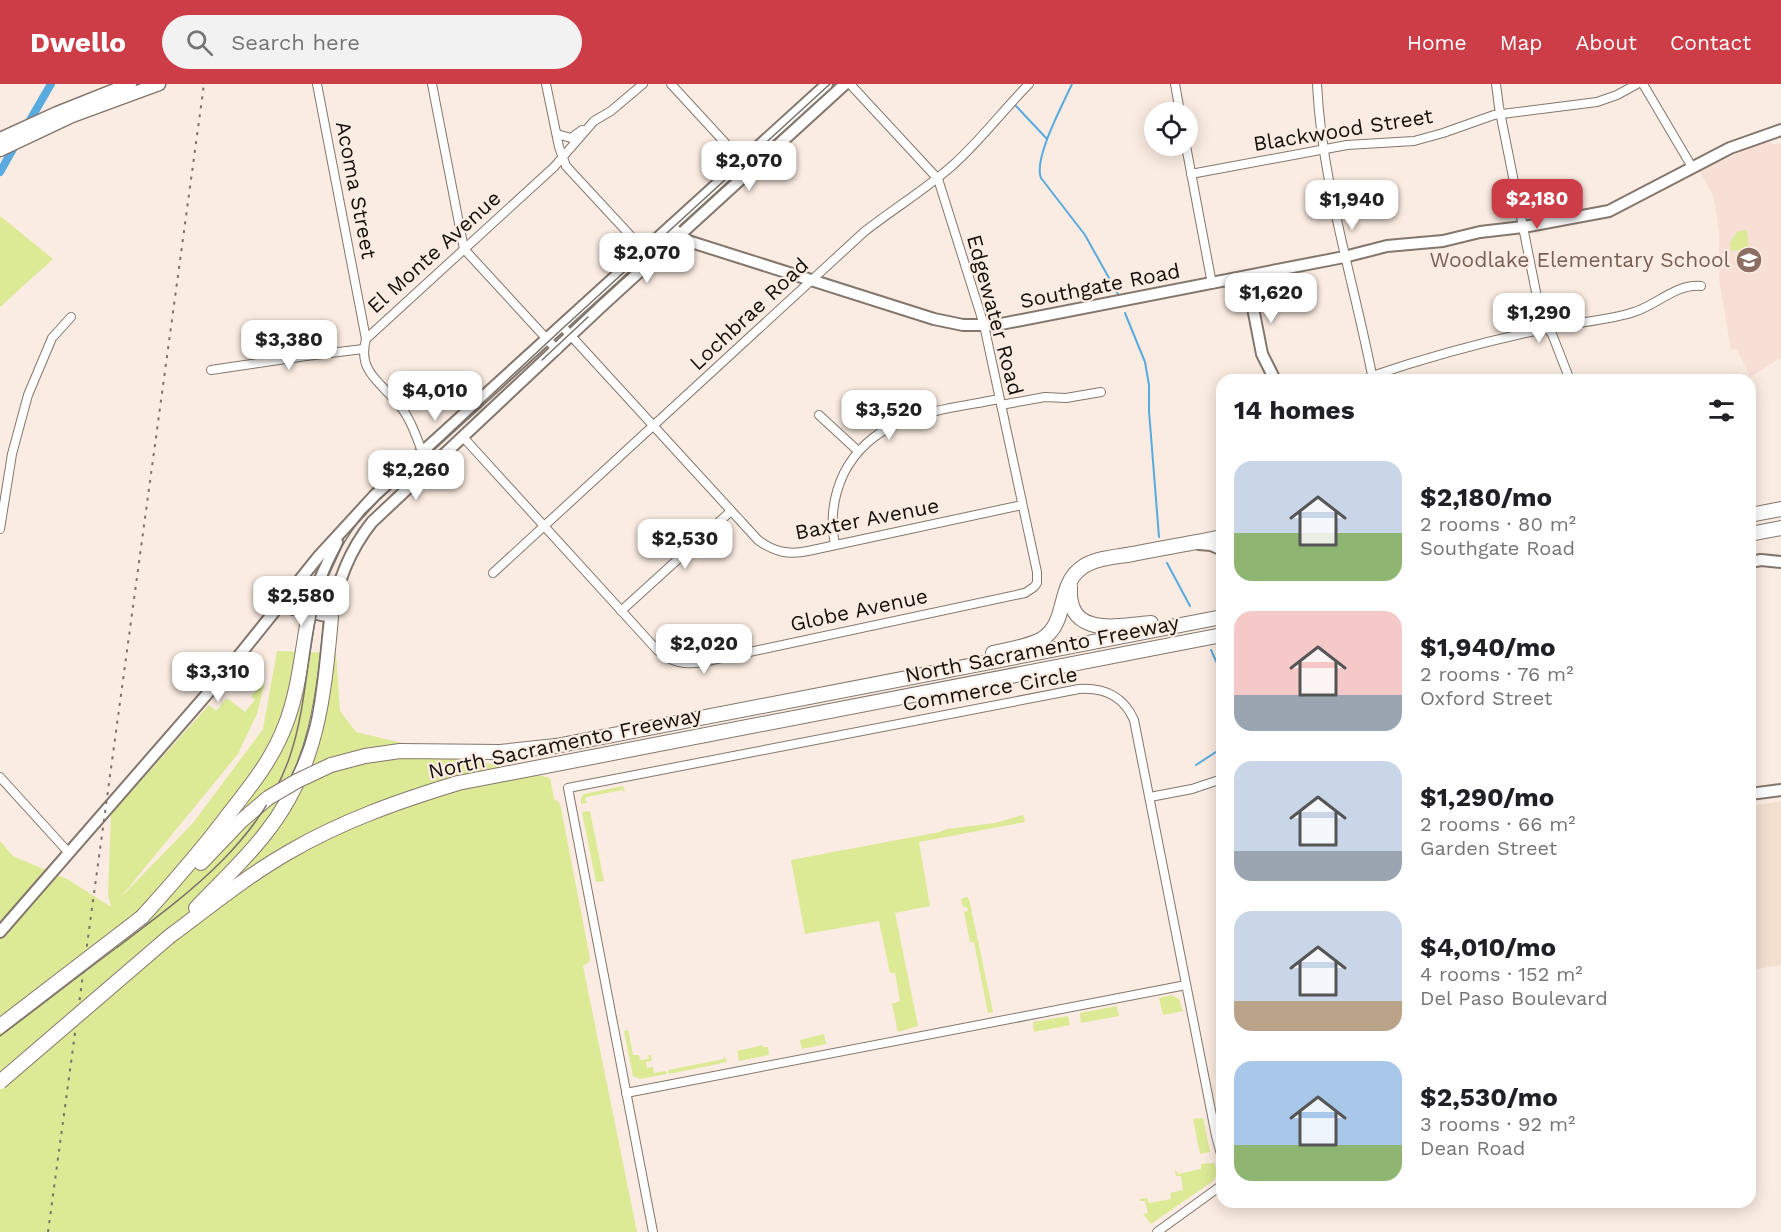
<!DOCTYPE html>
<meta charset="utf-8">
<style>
:root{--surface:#fff;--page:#f2f2f2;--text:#202124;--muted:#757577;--accent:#cd3d47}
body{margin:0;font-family:"Work Sans",sans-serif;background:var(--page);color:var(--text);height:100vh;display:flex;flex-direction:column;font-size:22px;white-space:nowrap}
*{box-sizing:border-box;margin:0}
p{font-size:20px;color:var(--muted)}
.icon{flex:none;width:33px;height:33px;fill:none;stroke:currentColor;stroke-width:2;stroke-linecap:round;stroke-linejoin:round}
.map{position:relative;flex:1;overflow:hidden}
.sheet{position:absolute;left:1216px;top:290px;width:540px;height:834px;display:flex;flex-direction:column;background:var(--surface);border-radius:18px;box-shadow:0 3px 15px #0003}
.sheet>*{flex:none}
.fabs{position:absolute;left:1144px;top:18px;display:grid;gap:12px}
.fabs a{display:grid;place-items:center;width:54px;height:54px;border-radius:50%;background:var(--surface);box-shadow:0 3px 15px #0003;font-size:30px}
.price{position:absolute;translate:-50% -51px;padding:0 14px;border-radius:12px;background:#fff;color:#222;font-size:20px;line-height:39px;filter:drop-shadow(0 2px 3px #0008)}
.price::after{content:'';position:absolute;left:50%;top:36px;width:18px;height:14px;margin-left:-9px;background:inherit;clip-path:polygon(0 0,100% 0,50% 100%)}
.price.current{background:var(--accent);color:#fff}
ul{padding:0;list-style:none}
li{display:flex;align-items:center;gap:18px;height:150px;padding:0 18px}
li span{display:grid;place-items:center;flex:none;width:168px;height:120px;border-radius:18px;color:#555}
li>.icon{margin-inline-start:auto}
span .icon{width:72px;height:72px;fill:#fffc;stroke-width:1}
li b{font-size:26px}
h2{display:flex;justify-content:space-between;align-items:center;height:72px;padding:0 18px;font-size:26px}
header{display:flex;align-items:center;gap:36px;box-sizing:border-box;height:84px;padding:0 30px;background:var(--accent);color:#fff}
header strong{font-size:28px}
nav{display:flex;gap:33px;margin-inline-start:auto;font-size:21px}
.search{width:420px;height:54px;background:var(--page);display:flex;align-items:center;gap:15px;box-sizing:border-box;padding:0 21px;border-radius:33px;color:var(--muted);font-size:22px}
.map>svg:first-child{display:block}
</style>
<header>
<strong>Dwello</strong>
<div class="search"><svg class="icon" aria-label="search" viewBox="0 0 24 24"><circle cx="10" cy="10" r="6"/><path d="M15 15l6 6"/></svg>Search here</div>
<nav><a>Home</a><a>Map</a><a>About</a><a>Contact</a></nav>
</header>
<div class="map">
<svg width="1781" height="1148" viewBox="0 0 1781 1148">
<rect width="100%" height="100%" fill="#faece2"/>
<polygon fill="#f3dfd0" points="1781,717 1781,881 1751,886 1751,722"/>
<polygon fill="#f8dfd6" points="1764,58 1775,60 1781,59 1781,274 1750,293 1737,265 1731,266 1719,195 1719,150 1716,126 1713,111 1699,87"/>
<g fill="#dce995">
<polygon points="0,132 53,175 0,223"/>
<polygon points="1745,146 1747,147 1749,165 1731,167 1730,159 1737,148"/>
<polygon points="277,567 336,569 340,627 356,648 550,694 554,715 559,718 561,724 590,874 589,878 583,882 637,1148 0,1148 0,757 13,772 69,796 111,823 108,810 111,730 209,621 216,627 227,614 245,628 255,616 251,612 262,600 264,601 257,630 238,670 120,814 193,739 263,645"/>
<polygon points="623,702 625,709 622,706 587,713 585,715 587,719 581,720 581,714 584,710"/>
<polygon points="590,727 604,797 596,798 582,728"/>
<polygon points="1023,731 1025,738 919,758 930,822 895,829 918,942 898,948 892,920 900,917 895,889 890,889 879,837 805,850 791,776 940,748 947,745 995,739"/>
<polygon points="967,813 969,815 993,928 988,929 974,858 970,858 964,828 968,827 967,823 963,823 961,815"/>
<polygon points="1171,911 1179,915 1183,927 1163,931 1159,914"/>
<polygon points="1117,922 1119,932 1081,939 1080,929"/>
<polygon points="1068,932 1070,941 1034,948 1033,938"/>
<polygon points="628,946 633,971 639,971 640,976 649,975 648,971 651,971 652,977 646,978 647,984 653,983 654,989 666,987 667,990 640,995 633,992 624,947"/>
<polygon points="824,950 826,960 802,965 800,956"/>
<polygon points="763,961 763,963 768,963 769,971 739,977 737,967"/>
<polygon points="724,971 727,978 669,990 668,986 724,975"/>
<polygon points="1203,1034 1210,1068 1200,1070 1193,1035"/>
<polygon points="1214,1079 1218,1089 1213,1097 1151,1140 1143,1130 1148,1129 1145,1117 1140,1117 1140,1115 1147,1114 1149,1119 1171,1115 1170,1109 1183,1106 1181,1092 1176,1092 1175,1085 1178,1090 1201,1085 1201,1080"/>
</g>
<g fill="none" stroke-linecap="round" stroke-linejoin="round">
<g stroke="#58aadf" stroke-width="2">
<path d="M 1072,0 C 1063,20 1033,75 1041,94 L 1085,151 L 1119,212"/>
<polyline points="1016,22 1047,55"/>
<polyline points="1125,229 1145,278 1149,301 1149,327 1159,453"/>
<polyline points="1167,479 1190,522"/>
<polyline points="1211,566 1222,590"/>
<polyline points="1196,681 1222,664"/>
</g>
<g stroke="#58aadf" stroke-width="8">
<polyline points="26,43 51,0"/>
<polyline points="0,88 17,58"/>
</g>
<defs>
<g id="street">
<polyline points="317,0 366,255"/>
<polyline points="432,0 464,165 557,266"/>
<polyline points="546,0 559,63 566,82 653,176"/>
<polyline points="671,0 751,87"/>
<polyline points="1175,0 1180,28"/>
<path d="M 1317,0 C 1322,101 1354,197 1373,296"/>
<polyline points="1496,0 1499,23 1542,238 1552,250 1568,291"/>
<polyline points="1643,0 1692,83"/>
<polyline points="557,50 571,54 582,46"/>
<polyline points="1186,62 1212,200"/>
<polyline points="1191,90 1347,61 1414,57 1443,49 1494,31 1597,18 1617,11 1637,0"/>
<path d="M 562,242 L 758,456 C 774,468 788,471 808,467 L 1022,421"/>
<polyline points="211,286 306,272 363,265"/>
<path d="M 1372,292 C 1428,273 1491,256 1549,244 C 1576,238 1607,237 1634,228 C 1657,221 1675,200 1701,202"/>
<polyline points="1001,321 1045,313 1066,314 1101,308"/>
<polyline points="819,331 858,367"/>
<path d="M 463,353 L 658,567 C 672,579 685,581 703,578 L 1025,509 L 1034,503 L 1037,499 L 1037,488 L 984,241 L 938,95 L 850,0"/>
<path d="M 422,368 C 417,353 410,334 400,322 C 381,298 357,288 366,255 L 554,83 L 594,37 L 611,27 L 643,0"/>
<polyline points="0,445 12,370 28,311 52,254 71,233"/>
<path d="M 835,461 C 830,436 833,412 844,389 C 875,329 940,327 999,315"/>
<path d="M 493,489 L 864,148 C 893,125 925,106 953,81 C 981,56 1003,26 1029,0"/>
<polyline points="621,527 731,427"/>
<polyline points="0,693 69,769"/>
<polyline points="1150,713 1192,705 1222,695"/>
<polyline points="626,1009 1186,901"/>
<path d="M 653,1148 L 568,704 L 1079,605 C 1104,603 1124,613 1134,636 L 1216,1052 L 1222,1074"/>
<polyline points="1157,1148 1222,1101"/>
</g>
<g id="secondary">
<polyline points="671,142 680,151 688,157 934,235 963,241 996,241 1344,173 1387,162 1443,157 1480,148 1523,143 1609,127 1730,64 1781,46"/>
<polyline points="1247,193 1262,270 1275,296"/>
<polyline points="1199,460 1211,461 1222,466"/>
<polyline points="1750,478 1761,476 1781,478"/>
<path d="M 279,522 L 331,533 C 338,497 349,467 372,438 L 603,221 L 845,0"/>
<polyline points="309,530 320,495 337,458"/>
<polyline points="1750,710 1781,706"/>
<polyline points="0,848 221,594 319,472 375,411 827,0"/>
</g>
<g id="primary">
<polyline points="0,55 57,29 130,0"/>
<polyline points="0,66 72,32 159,0"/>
</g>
<g id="highway">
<polyline points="1750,431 1781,425"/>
<polyline points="1750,450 1781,444"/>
<path d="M 1070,503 C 1067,554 1117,542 1151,539"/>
<path d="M 993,569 C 1009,565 1028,563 1042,555 C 1068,539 1057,503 1080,485 C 1093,474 1116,473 1133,470 C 1163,464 1193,459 1222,453"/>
<polyline points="331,681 365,672 400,667 500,668 556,662 1222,533"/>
<polyline points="201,779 241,737 268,714"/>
<path d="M 196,824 C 219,800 244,777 265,750 C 317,685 324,614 331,533"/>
<path d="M 142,833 C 172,800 201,767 228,731 C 250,703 272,676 285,642 C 299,607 302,567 309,530"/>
<path d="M 170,852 C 209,823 247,792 289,768 C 342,737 399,717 458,699 L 1222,551"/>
</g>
</defs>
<use href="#street" stroke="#83776d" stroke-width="10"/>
<use href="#secondary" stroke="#83776d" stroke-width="14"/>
<use href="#primary" stroke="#83776d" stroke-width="15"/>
<use href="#highway" stroke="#83776d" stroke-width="16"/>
<use href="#street" stroke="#fff" stroke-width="8"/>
<use href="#secondary" stroke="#fff" stroke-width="10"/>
<use href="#primary" stroke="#fff" stroke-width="12"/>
<use href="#highway" stroke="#fff" stroke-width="14"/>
<g stroke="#7a726b" stroke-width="1.5">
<polyline points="542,276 588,233"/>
<path d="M 279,715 C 317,652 316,607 324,537"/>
<path d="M 0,952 C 39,923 77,893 116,864 C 185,812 261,758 290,672 C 309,616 306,554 325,499 C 334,472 348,450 365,429 L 563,244 L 830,0"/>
</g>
<polyline stroke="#7a726b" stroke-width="2" stroke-dasharray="3 6" stroke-linecap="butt" points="48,1148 204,0"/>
<defs>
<g id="highway-bridge">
<polyline points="268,714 297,697 331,681"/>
<polyline points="0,942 142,833"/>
<polyline points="0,998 170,852"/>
</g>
</defs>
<use href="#highway-bridge" stroke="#83776d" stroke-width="16" stroke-linecap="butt"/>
<use href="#highway-bridge" stroke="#fff" stroke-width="14"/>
</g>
<defs>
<symbol id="school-disc" viewBox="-11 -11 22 22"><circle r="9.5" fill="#8d6e63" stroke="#faece2"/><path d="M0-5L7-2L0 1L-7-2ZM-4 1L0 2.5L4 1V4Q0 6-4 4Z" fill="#fff"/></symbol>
</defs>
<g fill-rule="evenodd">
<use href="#school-disc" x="1734" y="161" width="30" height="30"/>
</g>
<g text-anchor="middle" stroke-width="4.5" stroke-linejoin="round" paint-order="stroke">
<g font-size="21" fill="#14100c" stroke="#faece2">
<text transform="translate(1343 46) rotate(-9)" y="7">Blackwood Street</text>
<text transform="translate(356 106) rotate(79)" y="7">Acoma Street</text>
<text transform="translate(434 168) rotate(-42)" y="7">El Monte Avenue</text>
<text transform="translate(1100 202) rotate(-11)" y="7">Southgate Road</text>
<text transform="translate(749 230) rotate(-43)" y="7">Lochbrae Road</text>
<text transform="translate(995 231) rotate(75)" y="7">Edgewater Road</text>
<text transform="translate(867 435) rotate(-11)" y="7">Baxter Avenue</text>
<text transform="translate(859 526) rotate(-12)" y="7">Globe Avenue</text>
<text transform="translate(1042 565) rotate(-11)" y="7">North Sacramento Freeway</text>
<text transform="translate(990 605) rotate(-10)" y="7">Commerce Circle</text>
<text transform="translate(565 659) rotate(-12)" y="7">North Sacramento Freeway</text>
</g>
<g font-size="21" fill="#785e54" stroke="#faece2" text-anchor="end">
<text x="1730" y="183">Woodlake Elementary School</text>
</g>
</g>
</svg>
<div class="fabs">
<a><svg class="icon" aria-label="locate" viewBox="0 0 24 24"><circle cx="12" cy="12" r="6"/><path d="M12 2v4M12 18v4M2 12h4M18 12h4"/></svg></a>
</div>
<b class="price" style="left:749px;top:108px">$2,070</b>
<b class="price current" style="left:1537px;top:146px">$2,180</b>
<b class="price" style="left:1352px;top:147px">$1,940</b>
<b class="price" style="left:647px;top:200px">$2,070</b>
<b class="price" style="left:1271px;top:240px">$1,620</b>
<b class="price" style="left:1539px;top:260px">$1,290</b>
<b class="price" style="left:289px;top:287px">$3,380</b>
<b class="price" style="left:435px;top:338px">$4,010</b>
<b class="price" style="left:889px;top:357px">$3,520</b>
<b class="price" style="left:416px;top:417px">$2,260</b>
<b class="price" style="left:685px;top:486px">$2,530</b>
<b class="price" style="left:301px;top:543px">$2,580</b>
<b class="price" style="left:704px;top:591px">$2,020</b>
<b class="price" style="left:218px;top:619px">$3,310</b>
<section class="sheet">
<h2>14 homes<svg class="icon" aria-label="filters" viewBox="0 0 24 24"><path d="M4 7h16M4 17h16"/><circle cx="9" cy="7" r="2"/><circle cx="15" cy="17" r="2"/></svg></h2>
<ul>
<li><span style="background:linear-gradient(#c9d6e8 60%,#8fb573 0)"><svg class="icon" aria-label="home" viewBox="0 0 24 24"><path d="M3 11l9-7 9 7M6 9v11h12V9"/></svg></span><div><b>$2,180/mo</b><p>2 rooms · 80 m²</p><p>Southgate Road</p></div></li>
<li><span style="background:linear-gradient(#f6c9c9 70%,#9aa5b1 0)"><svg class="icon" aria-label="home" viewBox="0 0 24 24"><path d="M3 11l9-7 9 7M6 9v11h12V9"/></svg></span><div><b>$1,940/mo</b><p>2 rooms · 76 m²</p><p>Oxford Street</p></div></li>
<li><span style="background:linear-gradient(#c9d6e8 75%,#9aa5b1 0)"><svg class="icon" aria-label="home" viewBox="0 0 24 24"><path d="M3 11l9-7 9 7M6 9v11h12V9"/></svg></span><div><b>$1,290/mo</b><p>2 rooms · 66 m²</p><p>Garden Street</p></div></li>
<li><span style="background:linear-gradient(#c9d6e8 75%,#b9a48a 0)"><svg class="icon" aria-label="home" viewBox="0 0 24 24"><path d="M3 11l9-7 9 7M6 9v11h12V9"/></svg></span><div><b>$4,010/mo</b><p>4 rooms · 152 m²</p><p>Del Paso Boulevard</p></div></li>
<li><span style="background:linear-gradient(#a9c7e8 70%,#8fb573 0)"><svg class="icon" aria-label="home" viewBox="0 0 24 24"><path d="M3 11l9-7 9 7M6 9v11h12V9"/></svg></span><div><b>$2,530/mo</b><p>3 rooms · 92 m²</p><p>Dean Road</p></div></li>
</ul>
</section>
</div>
